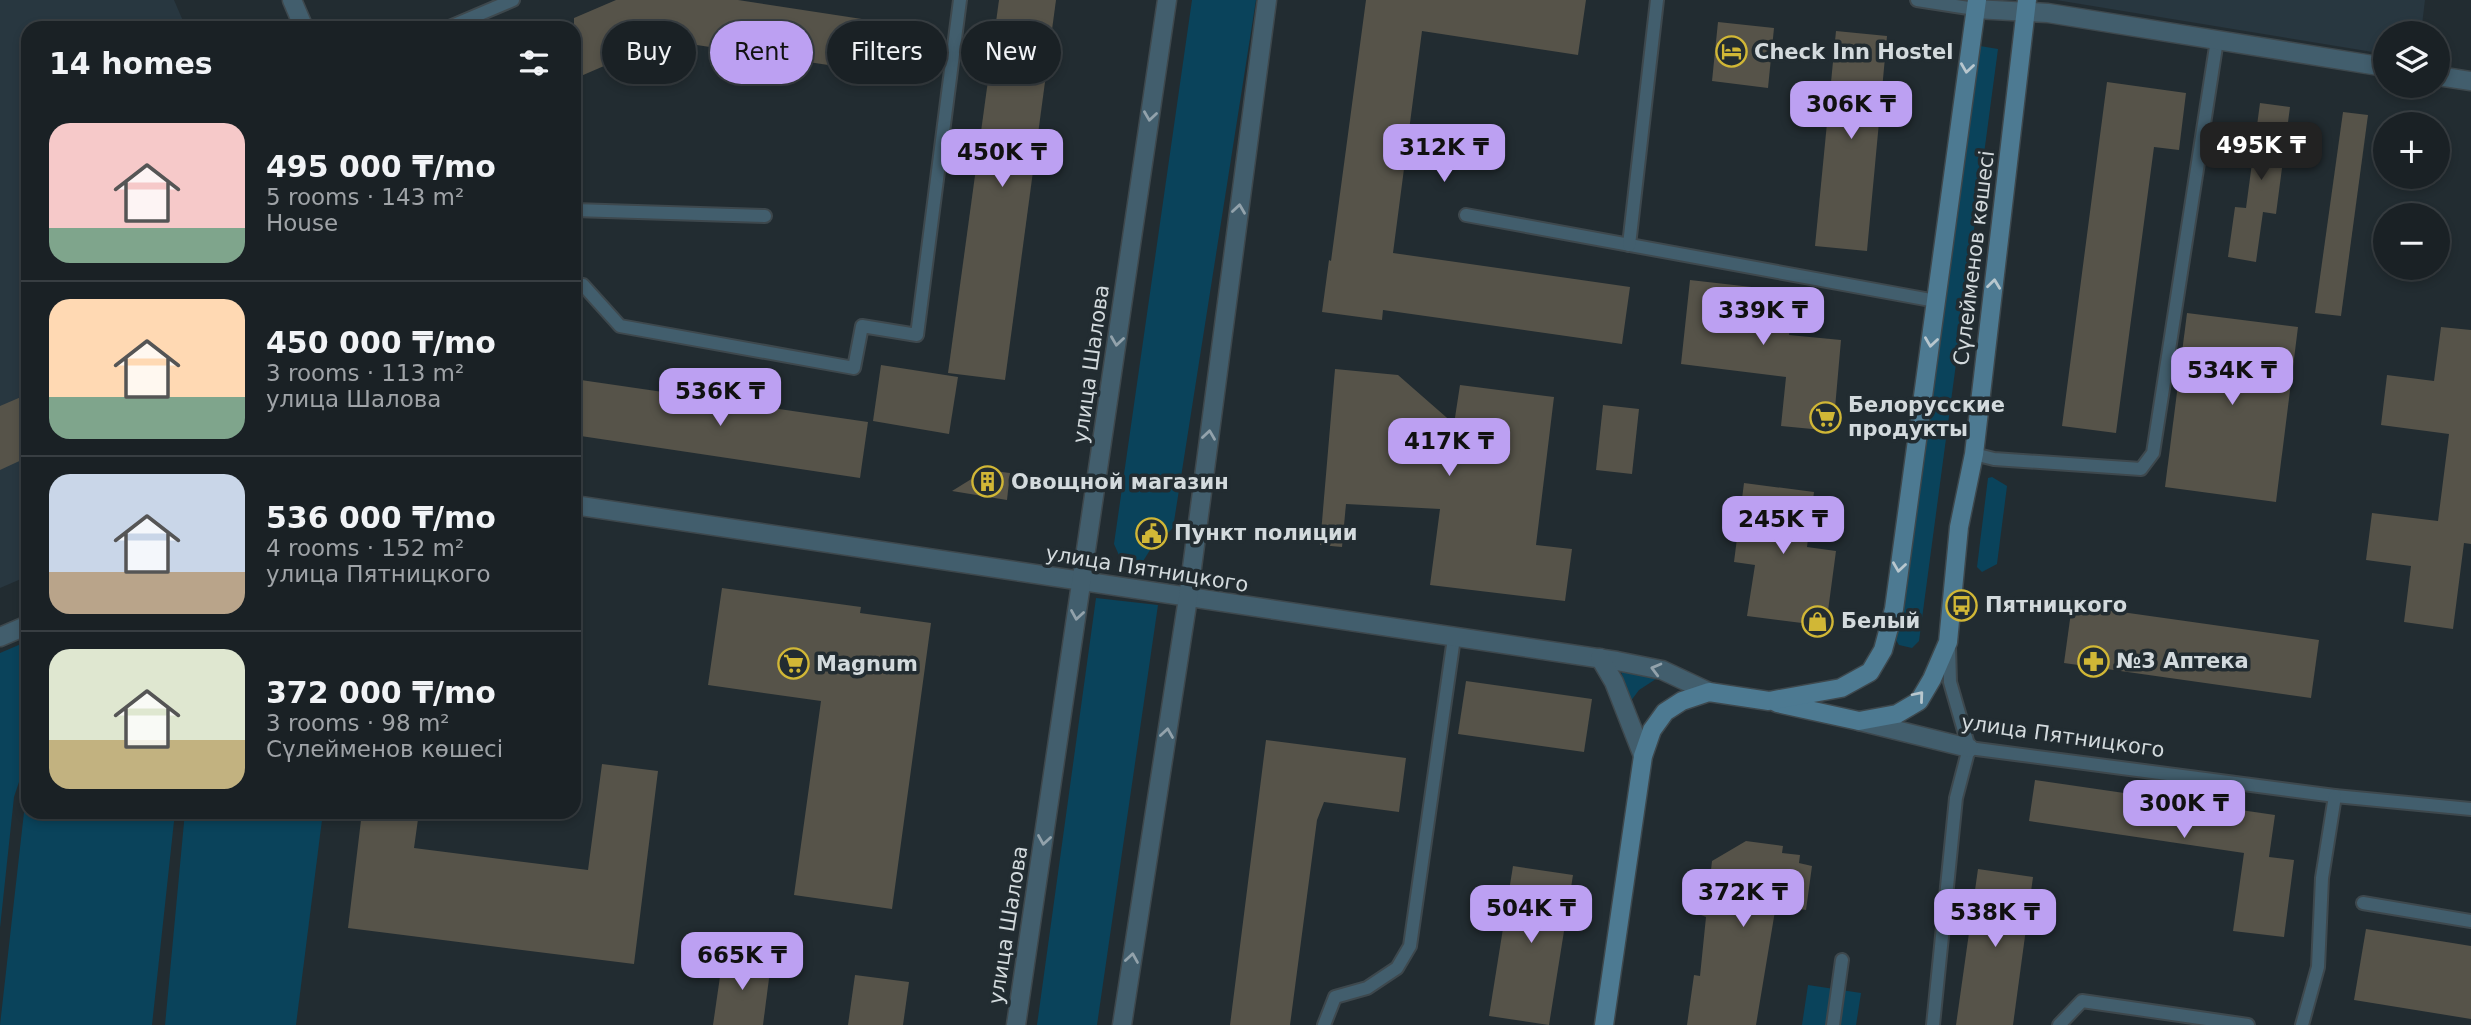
<!DOCTYPE html>
<meta charset="utf-8">
<style>
:root{--surface:#1a2125;--page:#23292d;--text:#f1f3f6;--muted:#9fa3a7;--line:#383e42;--accent:#bca0f2}
body{margin:0;font-family:"DejaVu Sans",sans-serif;background:var(--page);color:var(--text);height:100vh;display:flex;flex-direction:column;font-size:26px;white-space:nowrap}
*{box-sizing:border-box;margin:0}
p{font-size:23px;color:var(--muted)}
.icon{flex:none;width:38px;height:38px;fill:none;stroke:currentColor;stroke-width:2;stroke-linecap:round;stroke-linejoin:round}
.map{position:relative;flex:1;overflow:hidden}
.side{position:absolute;left:21px;top:21px;width:560px;height:798px;display:flex;flex-direction:column;background:var(--surface);border-radius:21px;box-shadow:0 4px 10px #0003,0 0 0 2px var(--line)}
.side>*{flex:none}
.hud{position:absolute;left:602px;top:21px;width:665px;height:63px;display:flex;gap:14px}
.fabs{position:absolute;left:2373px;top:21px;display:grid;gap:14px}
.fabs a{display:grid;place-items:center;width:77px;height:77px;border-radius:50%;background:var(--surface);box-shadow:0 4px 10px #0003,0 0 0 2px var(--line);font-size:35px}
.price{position:absolute;translate:-50% -60px;padding:0 16px;border-radius:14px;background:var(--accent);color:#111;font-size:23px;line-height:46px;filter:drop-shadow(0 2px 4px #0008)}
.price::after{content:'';position:absolute;left:50%;top:42px;width:21px;height:16px;margin-left:-10px;background:inherit;clip-path:polygon(0 0,100% 0,50% 100%)}
.price.active{background:#222;color:#fff}
ul{padding:0;list-style:none}
li{display:flex;align-items:center;gap:21px;height:175px;padding:0 28px}
li+li{border-top:2px solid var(--line)}
li span{display:grid;place-items:center;flex:none;width:196px;height:140px;border-radius:21px;color:#555}
li>.icon{margin-inline-start:auto}
span .icon{width:84px;height:84px;fill:#fffc;stroke-width:1}
li b{font-size:30px}
h2{display:flex;justify-content:space-between;align-items:center;height:84px;padding:0 28px;font-size:30px}
.pill{padding:0 24px;border-radius:32px;background:var(--surface);box-shadow:0 4px 10px #0003,0 0 0 2px var(--line);font-size:24px;line-height:63px}
.pill.active{background:var(--accent);color:#111}
.map>svg:first-child{display:block}
</style>
<div class="map">
<svg width="2471" height="1025" viewBox="0 0 2471 1025">
<rect width="100%" height="100%" fill="#222c31"/>
<g fill="#283740">
<polygon points="0,0 174,0 186,28 28,28 28,576 0,588"/>
<polygon points="2056,0 2425,0 2421,33 2385,33 2385,54"/>
</g>
<g fill="#0a435b">
<polygon points="1192,0 1256,0 1173,528 1150,550 1140,566 1122,562 1114,544"/>
<polygon points="1974,45 1998,49 1919,641 1912,648 1899,645 1894,637"/>
<polygon points="1992,477 2007,486 1997,564 1982,572 1977,567 1988,478"/>
<polygon points="1096,598 1158,605 1097,1025 1037,1025"/>
<polygon points="28,641 28,755 14,797 0,928 0,653"/>
<polygon points="1621,671 1659,677 1639,690 1630,702"/>
<polygon points="28,777 28,812 175,812 152,1025 0,1025"/>
<polygon points="185,812 323,812 296,1025 165,1025"/>
<polygon points="1808,985 1861,993 1856,1025 1802,1025"/>
</g>
<g fill="#565349">
<polygon points="616,0 738,0 875,21 868,71 664,40 574,79 574,18"/>
<polygon points="999,0 1056,0 1005,380 948,373"/>
<polygon points="1366,0 1586,0 1578,55 1422,31 1393,253 1630,287 1622,344 1383,310 1382,320 1322,312 1329,260 1331,261"/>
<polygon points="1718,22 1774,28 1768,88 1712,81"/>
<polygon points="1836,31 1887,36 1867,251 1815,246"/>
<polygon points="2107,82 2186,93 2179,150 2154,147 2116,433 2062,426"/>
<polygon points="2260,103 2290,107 2276,214 2263,212 2256,262 2228,257 2235,207 2246,208"/>
<polygon points="2343,112 2368,115 2341,316 2315,313"/>
<polygon points="1690,280 1795,292 1789,335 1841,340 1833,431 1781,426 1786,377 1681,364"/>
<polygon points="2187,313 2298,327 2276,502 2165,487"/>
<polygon points="2441,327 2471,330 2471,544 2464,543 2453,629 2404,622 2411,566 2366,560 2372,513 2438,521 2449,434 2381,425 2387,375 2434,381"/>
<polygon points="881,365 958,377 949,434 873,421"/>
<polygon points="1335,369 1398,375 1454,424 1460,385 1554,397 1536,545 1572,549 1565,601 1430,585 1440,509 1346,504 1342,547 1320,545"/>
<polygon points="574,379 868,422 860,478 574,435"/>
<polygon points="28,394 28,457 0,470 0,406"/>
<polygon points="1603,405 1639,409 1632,474 1596,470"/>
<polygon points="986,470 1010,473 1007,500 952,491"/>
<polygon points="1744,483 1814,492 1807,547 1836,551 1826,626 1747,616 1755,565 1734,562"/>
<polygon points="722,588 861,607 860,613 931,623 892,909 794,895 821,701 708,685"/>
<polygon points="2072,605 2319,640 2311,698 2064,663"/>
<polygon points="1466,681 1592,699 1584,752 1458,734"/>
<polygon points="1266,740 1406,758 1399,812 1324,802 1317,820 1290,1025 1230,1025"/>
<polygon points="602,764 658,771 634,964 348,928 362,812 419,812 414,848 588,870"/>
<polygon points="2035,780 2275,815 2269,857 2294,860 2284,937 2233,931 2244,853 2029,821"/>
<polygon points="1746,841 1783,846 1782,853 1800,855 1799,863 1812,866 1806,910 1776,905 1756,1025 1687,1025 1694,975 1700,976 1706,917 1701,915 1705,878 1710,879 1712,861"/>
<polygon points="1513,866 1573,875 1549,1025 1489,1016"/>
<polygon points="1978,869 2033,877 2013,1025 1956,1025"/>
<polygon points="2366,929 2471,946 2471,1019 2354,1000"/>
<polygon points="723,956 771,963 763,1025 713,1025"/>
<polygon points="855,975 909,982 903,1025 848,1025"/>
</g>
<g fill="none" stroke-linecap="round" stroke-linejoin="round">
<defs>
<g id="lane">
<polyline points="1917,0 1975,9"/>
<polyline points="447,28 513,0"/>
<polyline points="574,210 765,216"/>
<polyline points="1466,215 1936,301"/>
<polyline points="1629,245 1657,0"/>
<polyline points="574,284 583,285 620,326 854,368 862,326 917,335 960,0"/>
<polyline points="1974,454 1994,459 2141,469 2153,453 2217,40"/>
<polyline points="1969,748 2335,796 2471,809"/>
<polyline points="2363,903 2471,921"/>
<polyline points="1324,1025 1335,997 1367,988 1397,968 1410,946 1454,638"/>
<polyline points="1833,1025 1842,960"/>
<polyline points="1933,1025 1956,798 1969,748 1950,682 1949,646"/>
<polyline points="2059,1025 2082,1001 2248,1025"/>
<polyline points="2302,1025 2318,967 2322,878 2335,796"/>
</g>
<g id="street">
<polyline points="292,0 304,28"/>
<polyline points="1975,9 2048,13 2385,67"/>
<polyline points="2438,76 2471,81"/>
<polyline points="574,505 1617,661 1662,670 1709,692"/>
<polyline points="0,637 28,625"/>
<polyline points="1600,658 1614,682 1643,756"/>
<polyline points="1859,721 1969,748"/>
<polyline points="1016,1025 1167,0"/>
<polyline points="1122,1025 1188,598 1267,0"/>
</g>
<g id="secondary">
<polyline points="1777,703 1859,721 1897,714 1919,701 1932,679 1948,642 1959,527 1974,454 2027,0"/>
<polyline points="1604,1025 1643,756 1652,730 1665,712 1682,701 1709,692 1769,701 1841,688 1870,672 1883,650 1894,609 1977,0"/>
</g>
</defs>
<use href="#lane" stroke="#3e484d" stroke-width="16"/>
<use href="#street" stroke="#3e484d" stroke-width="21"/>
<use href="#secondary" stroke="#3e484d" stroke-width="21"/>
<use href="#lane" stroke="#425e6d" stroke-width="12"/>
<use href="#street" stroke="#425e6d" stroke-width="18"/>
<use href="#secondary" stroke="#4d7a92" stroke-width="18"/>
</g>
<defs><path id="oneway-chevron" d="M-2-3.5L2.5 0L-2 3.5" fill="none" stroke-width="1.6" stroke-linecap="round" stroke-linejoin="round" transform="scale(1.75)"/></defs>
<g stroke="#b8c7ce">
<use href="#oneway-chevron" transform="translate(1967 68) rotate(98)"/>
<use href="#oneway-chevron" transform="translate(1994 284) rotate(-83)"/>
<use href="#oneway-chevron" transform="translate(1931 342) rotate(98)"/>
<use href="#oneway-chevron" transform="translate(1899 567) rotate(98)"/>
<use href="#oneway-chevron" transform="translate(1919 696) rotate(-50)"/>
</g>
<g stroke="#92a2ab">
<use href="#oneway-chevron" transform="translate(1150 116) rotate(98)"/>
<use href="#oneway-chevron" transform="translate(1239 209) rotate(-82)"/>
<use href="#oneway-chevron" transform="translate(1117 341) rotate(98)"/>
<use href="#oneway-chevron" transform="translate(1209 435) rotate(-82)"/>
<use href="#oneway-chevron" transform="translate(1077 615) rotate(99)"/>
<use href="#oneway-chevron" transform="translate(1656 669) rotate(-165)"/>
<use href="#oneway-chevron" transform="translate(1167 733) rotate(-81)"/>
<use href="#oneway-chevron" transform="translate(1044 840) rotate(99)"/>
<use href="#oneway-chevron" transform="translate(1132 958) rotate(-81)"/>
</g>
<defs>
<symbol id="hotel-ring" viewBox="-11 -11 22 22"><circle r="9.5" fill="#222c31" stroke="#d1b736" stroke-width="1.5"/><path d="M-6-4.5h1.5V1H6V5H4.5V3h-9V5H-6ZM-4 0a1.8 1.8 0 1 1 3.6 0ZM.5 0V-2.5h3Q6-2.5 6 0Z" fill="#d1b736"/></symbol>
<symbol id="supermarket-ring" viewBox="-11 -11 22 22"><circle r="9.5" fill="#222c31" stroke="#d1b736" stroke-width="1.5"/><path d="M-6-5.5h2.5l.6 2H6L4.5 2H-2.5L-4.4-4H-6ZM-1.5 3.2a1.3 1.3 0 1 0 .1 0ZM3 3.2a1.3 1.3 0 1 0 .1 0Z" fill="#d1b736"/></symbol>
<symbol id="building-ring" viewBox="-11 -11 22 22"><circle r="9.5" fill="#222c31" stroke="#d1b736" stroke-width="1.5"/><path d="M-4-6H4V6H1V3H-1V6H-4ZM-2.5-4.3h1.7v1.8h-1.7ZM.8-4.3h1.7v1.8H.8ZM-2.5-1h1.7V.8h-1.7ZM.8-1h1.7V.8H.8Z" fill="#d1b736"/></symbol>
<symbol id="civic-ring" viewBox="-11 -11 22 22"><circle r="9.5" fill="#222c31" stroke="#d1b736" stroke-width="1.5"/><path d="M-.6-6.5H3V-4.5H.6V-3L4-1V1h2V6H-6V1h2V-1L-.6-3ZM-1.2 2.5V6h2.4V2.5Z" fill="#d1b736"/></symbol>
<symbol id="bus-ring" viewBox="-11 -11 22 22"><circle r="9.5" fill="#222c31" stroke="#d1b736" stroke-width="1.5"/><path d="M-5-6H5V4H4V6H2V4H-2V6H-4V4H-5ZM-3.5-4V0h7V-4ZM-3.5 1.2v1.5H-2V1.2ZM2 1.2v1.5H3.5V1.2Z" fill="#d1b736"/></symbol>
<symbol id="shop-ring" viewBox="-11 -11 22 22"><circle r="9.5" fill="#222c31" stroke="#d1b736" stroke-width="1.5"/><path d="M-5-2.5h2.3a2.7 3.5 0 0 1 5.4 0H5L5.5 6h-11ZM-1.5-2.5h3a1.5 2.3 0 0 0-3 0Z" fill="#d1b736"/></symbol>
<symbol id="pharmacy-ring" viewBox="-11 -11 22 22"><circle r="9.5" fill="#222c31" stroke="#d1b736" stroke-width="1.5"/><path d="M-2-6h4v4h4v4h-4v4h-4v-4h-4v-4h4Z" fill="#d1b736"/></symbol>
</defs>
<g fill-rule="evenodd">
<use href="#hotel-ring" x="1714" y="34" width="35" height="35"/>
<use href="#supermarket-ring" x="1808" y="400" width="35" height="35"/>
<use href="#building-ring" x="970" y="464" width="35" height="35"/>
<use href="#civic-ring" x="1134" y="516" width="35" height="35"/>
<use href="#bus-ring" x="1944" y="588" width="35" height="35"/>
<use href="#shop-ring" x="1800" y="604" width="35" height="35"/>
<use href="#pharmacy-ring" x="2076" y="644" width="35" height="35"/>
<use href="#supermarket-ring" x="776" y="646" width="35" height="35"/>
</g>
<g text-anchor="middle" stroke-width="7" stroke-linejoin="round" paint-order="stroke">
<g font-size="21" font-weight="bold" fill="#d3dadd" stroke="#222c31" text-anchor="start">
<text x="1754" y="59">Check Inn Hostel</text>
<text x="1848" y="412">Белорусские<tspan x="1848" dy="24">продукты</tspan></text>
<text x="1011" y="489">Овощной магазин</text>
<text x="1174" y="540">Пункт полиции</text>
<text x="1985" y="612">Пятницкого</text>
<text x="1841" y="628">Белый</text>
<text x="2116" y="668">№3 Аптека</text>
<text x="816" y="671">Magnum</text>
</g>
<g font-size="21" fill="#d3dadd" stroke="#222c31">
<text transform="translate(1974 258) rotate(-83)" y="7">Сүлейменов көшесі</text>
<text transform="translate(1091 364) rotate(-82)" y="7">улица Шалова</text>
<text transform="translate(1147 569) rotate(9)" y="7">улица Пятницкого</text>
<text transform="translate(2063 736) rotate(8)" y="7">улица Пятницкого</text>
<text transform="translate(1008 925) rotate(-81)" y="7">улица Шалова</text>
</g>
</g>
</svg>
<div class="fabs">
<a><svg class="icon" aria-label="layers" viewBox="0 0 24 24"><path d="M12 4l9 5-9 5-9-5zM3 14l9 5 9-5"/></svg></a>
<a>+</a>
<a>−</a>
</div>
<b class="price" style="left:1851px;top:141px">306K ₸</b>
<b class="price active" style="left:2261px;top:182px">495K ₸</b>
<b class="price" style="left:1444px;top:184px">312K ₸</b>
<b class="price" style="left:1002px;top:189px">450K ₸</b>
<b class="price" style="left:1763px;top:347px">339K ₸</b>
<b class="price" style="left:2232px;top:407px">534K ₸</b>
<b class="price" style="left:720px;top:428px">536K ₸</b>
<b class="price" style="left:1449px;top:478px">417K ₸</b>
<b class="price" style="left:1783px;top:556px">245K ₸</b>
<b class="price" style="left:2184px;top:840px">300K ₸</b>
<b class="price" style="left:1743px;top:929px">372K ₸</b>
<b class="price" style="left:1531px;top:945px">504K ₸</b>
<b class="price" style="left:1995px;top:949px">538K ₸</b>
<b class="price" style="left:742px;top:992px">665K ₸</b>
<div class="hud">
<a class="pill">Buy</a>
<a class="pill active">Rent</a>
<a class="pill">Filters</a>
<a class="pill">New</a>
</div>
<section class="side">
<h2>14 homes<svg class="icon" aria-label="filters" viewBox="0 0 24 24"><path d="M4 7h16M4 17h16"/><circle cx="9" cy="7" r="2"/><circle cx="15" cy="17" r="2"/></svg></h2>
<ul>
<li><span style="background:linear-gradient(#f6c9c9 75%,#7fa58c 0)"><svg class="icon" aria-label="home" viewBox="0 0 24 24"><path d="M3 11l9-7 9 7M6 9v11h12V9"/></svg></span><div><b>495 000 ₸/mo</b><p>5 rooms · 143 m²</p><p>House</p></div></li>
<li><span style="background:linear-gradient(#ffd9b3 70%,#7fa58c 0)"><svg class="icon" aria-label="home" viewBox="0 0 24 24"><path d="M3 11l9-7 9 7M6 9v11h12V9"/></svg></span><div><b>450 000 ₸/mo</b><p>3 rooms · 113 m²</p><p>улица Шалова</p></div></li>
<li><span style="background:linear-gradient(#c9d6e8 70%,#b9a48a 0)"><svg class="icon" aria-label="home" viewBox="0 0 24 24"><path d="M3 11l9-7 9 7M6 9v11h12V9"/></svg></span><div><b>536 000 ₸/mo</b><p>4 rooms · 152 m²</p><p>улица Пятницкого</p></div></li>
<li><span style="background:linear-gradient(#dfe7d0 65%,#c2b280 0)"><svg class="icon" aria-label="home" viewBox="0 0 24 24"><path d="M3 11l9-7 9 7M6 9v11h12V9"/></svg></span><div><b>372 000 ₸/mo</b><p>3 rooms · 98 m²</p><p>Сүлейменов көшесі</p></div></li>
</ul>
</section>
</div>
